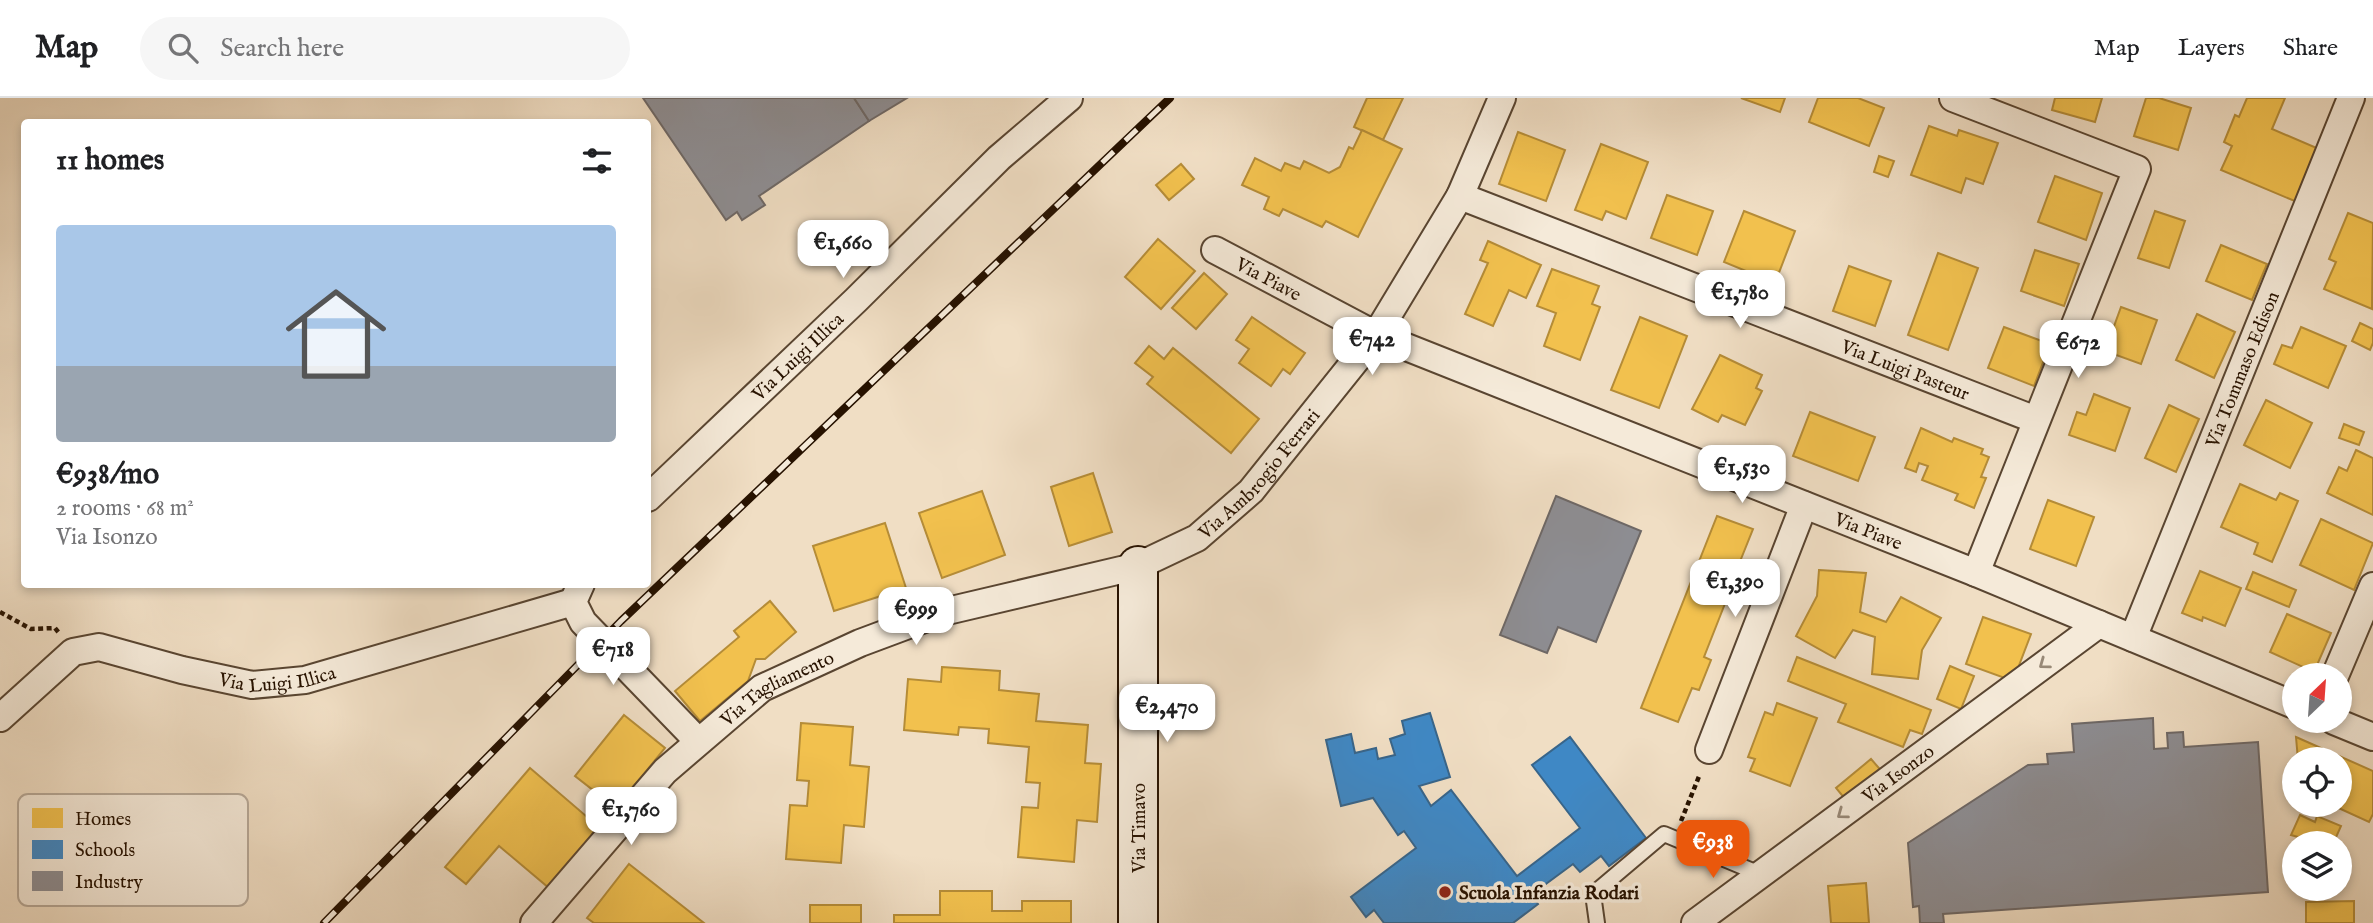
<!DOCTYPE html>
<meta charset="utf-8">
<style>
:root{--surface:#fff;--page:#f6f6f6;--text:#202124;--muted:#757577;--line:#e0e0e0;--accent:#ea580c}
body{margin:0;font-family:"IM FELL English",serif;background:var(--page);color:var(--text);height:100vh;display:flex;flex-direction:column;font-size:26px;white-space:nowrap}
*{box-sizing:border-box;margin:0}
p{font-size:23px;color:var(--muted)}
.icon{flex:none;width:38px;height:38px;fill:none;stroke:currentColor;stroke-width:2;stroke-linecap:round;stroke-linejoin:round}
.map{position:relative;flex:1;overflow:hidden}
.sheet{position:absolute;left:21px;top:21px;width:630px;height:469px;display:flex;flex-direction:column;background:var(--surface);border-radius:7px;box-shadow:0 4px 10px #0003}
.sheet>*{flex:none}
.needle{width:46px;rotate:25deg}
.buttons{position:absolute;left:2282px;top:565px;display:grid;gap:14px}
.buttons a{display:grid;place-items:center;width:70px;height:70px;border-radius:50%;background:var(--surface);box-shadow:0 4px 10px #0003;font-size:35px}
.price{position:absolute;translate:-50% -60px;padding:0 16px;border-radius:14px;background:#fff;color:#222;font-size:23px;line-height:46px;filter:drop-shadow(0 2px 4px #0008)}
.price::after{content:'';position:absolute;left:50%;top:42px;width:21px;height:16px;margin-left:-10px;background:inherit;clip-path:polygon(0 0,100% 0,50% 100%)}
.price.selected{background:var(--accent);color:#fff}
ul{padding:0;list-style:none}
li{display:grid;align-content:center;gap:14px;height:371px;padding:0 35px}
li span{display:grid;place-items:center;height:217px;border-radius:7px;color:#555}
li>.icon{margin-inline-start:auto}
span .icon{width:126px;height:126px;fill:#fffc;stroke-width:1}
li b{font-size:30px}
h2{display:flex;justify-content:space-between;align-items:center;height:84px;padding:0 35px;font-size:30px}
header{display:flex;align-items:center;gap:42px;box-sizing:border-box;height:98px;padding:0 35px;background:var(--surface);border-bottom:2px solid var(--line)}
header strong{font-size:33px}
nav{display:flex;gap:38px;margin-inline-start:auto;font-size:24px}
.search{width:490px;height:63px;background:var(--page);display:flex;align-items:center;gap:18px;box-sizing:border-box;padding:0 24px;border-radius:38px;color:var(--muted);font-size:26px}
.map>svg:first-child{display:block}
</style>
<header>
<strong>Map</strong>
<div class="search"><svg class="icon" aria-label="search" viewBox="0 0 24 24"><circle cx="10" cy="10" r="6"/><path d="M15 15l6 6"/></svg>Search here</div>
<nav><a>Map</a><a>Layers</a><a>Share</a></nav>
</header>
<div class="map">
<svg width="2373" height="825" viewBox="0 0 2373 825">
<rect width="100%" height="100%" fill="#f0dec4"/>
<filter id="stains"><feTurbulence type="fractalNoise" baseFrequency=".00286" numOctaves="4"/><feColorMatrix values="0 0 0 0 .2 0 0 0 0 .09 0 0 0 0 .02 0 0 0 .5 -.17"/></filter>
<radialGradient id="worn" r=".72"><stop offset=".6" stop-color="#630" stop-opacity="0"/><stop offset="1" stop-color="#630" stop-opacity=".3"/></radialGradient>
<g fill="#f2c14e" stroke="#b58c37" stroke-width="2">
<polygon points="1367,0 1403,0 1383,42 1354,29"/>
<polygon points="1741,0 1785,0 1780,14"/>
<polygon points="1818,0 1858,0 1884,10 1869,48 1809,24"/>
<polygon points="2055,0 2102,0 2095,24 2052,12"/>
<polygon points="2146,0 2159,0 2191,10 2178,52 2134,38"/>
<polygon points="2247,0 2285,0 2272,31 2319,51 2297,104 2221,72 2232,48 2224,44 2235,17 2239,19"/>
<polygon points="1929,28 1957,38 1959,32 1998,45 1983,86 1966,80 1961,95 1911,77"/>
<polygon points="1362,32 1402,51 1358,139 1326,123 1322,129 1283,111 1279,118 1264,111 1269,99 1242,87 1255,60 1281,73 1285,65 1300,71 1304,63 1329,75 1340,69 1349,49 1353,51"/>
<polygon points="1518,34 1565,52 1546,103 1499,86"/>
<polygon points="1601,46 1648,64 1626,121 1606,113 1602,122 1575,112"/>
<polygon points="1879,58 1894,63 1888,79 1874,74"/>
<polygon points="1181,66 1194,81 1169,102 1156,87"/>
<polygon points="2055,78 2102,95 2086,142 2038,124"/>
<polygon points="1667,97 1713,113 1697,157 1651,140"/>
<polygon points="1744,113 1795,133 1775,185 1724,164"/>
<polygon points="2155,113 2185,123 2169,170 2138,160"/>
<polygon points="2348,115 2373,125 2372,211 2324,191 2336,164 2329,161"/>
<polygon points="1158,141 1195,173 1161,211 1125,179"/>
<polygon points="1488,143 1541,167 1526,200 1509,192 1493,228 1465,216 1488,165 1480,162"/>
<polygon points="2221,147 2267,166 2252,202 2206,183"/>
<polygon points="2035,152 2079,166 2064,208 2021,193"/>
<polygon points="1938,155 1978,170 1948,252 1908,237"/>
<polygon points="1849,168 1891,183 1875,228 1833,213"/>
<polygon points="1552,171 1599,188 1592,206 1600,209 1580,262 1544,248 1556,215 1537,208"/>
<polygon points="1204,175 1227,196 1196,231 1172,210"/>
<polygon points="2121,209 2157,222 2141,266 2105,253"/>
<polygon points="2197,216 2235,234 2214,280 2176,262"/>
<polygon points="1252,219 1305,255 1290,276 1283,271 1271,288 1239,265 1249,251 1236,242"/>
<polygon points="1640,219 1687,238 1659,310 1611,292"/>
<polygon points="2360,225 2373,231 2373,245 2370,252 2352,243"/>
<polygon points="2004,229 2050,246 2034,288 1988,270"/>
<polygon points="2301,229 2346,248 2328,290 2274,266 2282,247 2292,250"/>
<polygon points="1149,248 1164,261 1173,250 1259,321 1231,355 1147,286 1153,279 1135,265"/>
<polygon points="1720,257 1762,277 1756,290 1762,293 1745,327 1722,317 1718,324 1692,311"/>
<polygon points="2094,296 2130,310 2115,353 2069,337 2077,314 2086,317"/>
<polygon points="2266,302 2312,325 2290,370 2244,347"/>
<polygon points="2169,307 2199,321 2176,374 2145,360"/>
<polygon points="1810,314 1875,339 1858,383 1793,358"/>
<polygon points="2344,326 2364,334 2359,347 2339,340"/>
<polygon points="1921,330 1952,344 1954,340 1983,351 1981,356 1989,359 1981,379 1986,380 1974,410 1955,402 1958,396 1922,382 1928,368 1919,365 1916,374 1905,370"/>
<polygon points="2356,352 2373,360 2373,417 2327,395 2339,369 2347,373"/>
<polygon points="1093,375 1112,434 1069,448 1051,389"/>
<polygon points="2240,386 2276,402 2280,395 2298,403 2272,464 2254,456 2258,445 2221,429"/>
<polygon points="982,393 1005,457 942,480 919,415"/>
<polygon points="2048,402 2094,419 2076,468 2030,451"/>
<polygon points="1717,418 1753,431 1739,466 1747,470 1735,501 1728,498 1704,559 1711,562 1699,592 1692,590 1678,624 1641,610"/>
<polygon points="2321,421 2373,445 2354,492 2300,467"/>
<polygon points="885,425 906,490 834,513 813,448"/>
<polygon points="1819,472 1866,475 1860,514 1886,524 1901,499 1941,520 1922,552 1918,581 1872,576 1875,539 1853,532 1835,560 1796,538 1817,498"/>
<polygon points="2200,473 2241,490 2225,528 2203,519 2202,523 2182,515"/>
<polygon points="2253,474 2296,492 2289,509 2246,491"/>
<polygon points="770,503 796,534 765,561 756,561 748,583 700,623 675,593 739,539 734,533"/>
<polygon points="2287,516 2331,535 2314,574 2270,554"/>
<polygon points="1983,519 2031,536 2013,583 1966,566"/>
<polygon points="1797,559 1931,612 1922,636 1910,632 1903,649 1838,624 1846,606 1788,583"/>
<polygon points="1950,568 1974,578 1961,611 1937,601"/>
<polygon points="942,569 1000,573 999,592 1039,596 1036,623 1088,627 1085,665 1101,666 1097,724 1077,722 1074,764 1018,759 1022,709 1038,710 1040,685 1026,684 1029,649 988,645 989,631 959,629 958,637 904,632 908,581 941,584"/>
<polygon points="1777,605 1817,620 1790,688 1750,673 1755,661 1748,659 1765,614 1773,617"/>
<polygon points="624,617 665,650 616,710 575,678"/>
<polygon points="801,625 853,629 850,667 869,669 864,729 844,727 841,765 786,761 790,707 807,708 809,683 797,682"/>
<polygon points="2296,639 2373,673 2373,716 2369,724 2332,707 2340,707 2340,662 2298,662"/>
<polygon points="1871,661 1885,677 1850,707 1836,690"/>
<polygon points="530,670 600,730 549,790 499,748 466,786 445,769"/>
<polygon points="2300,717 2315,724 2317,718 2341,728 2333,746 2323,746 2291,737"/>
<polygon points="629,766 704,825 594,825 587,820"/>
<polygon points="1866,785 1869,825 1831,825 1828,788"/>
<polygon points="940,793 992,793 992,813 1022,813 1022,803 1071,803 1071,825 894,825 894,817 940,817"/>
<polygon points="2354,803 2354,825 2306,825 2306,804"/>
<rect x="810" y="807" width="51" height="18"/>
</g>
<polygon fill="#3f88c5" stroke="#38658a" stroke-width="2" points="1430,615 1450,679 1419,688 1431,708 1451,692 1517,778 1580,730 1532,667 1570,639 1646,740 1609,768 1601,758 1580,774 1573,766 1531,797 1538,806 1513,825 1384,825 1374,812 1366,819 1351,799 1416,750 1404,733 1398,737 1373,700 1341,708 1326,642 1351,636 1355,655 1376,650 1378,661 1395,657 1390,641 1405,636 1402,623"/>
<g fill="#8d8d92" stroke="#6e6866" stroke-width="2">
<polygon points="643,0 854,0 869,23 759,98 765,107 742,122 737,114 726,122"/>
<polygon points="854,0 907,0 869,23"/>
<polygon points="1556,398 1641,433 1596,544 1558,529 1547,555 1500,537"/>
<polygon points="2153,620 2154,651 2168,650 2167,635 2183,634 2184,649 2258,644 2268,794 1943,816 1944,825 1920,825 1919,808 1913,809 1908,745 2028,667 2048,666 2047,656 2074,654 2072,626"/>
</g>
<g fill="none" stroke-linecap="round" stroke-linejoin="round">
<defs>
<polyline id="lane" points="1597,825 1593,796 1664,736 1760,776"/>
<g id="street">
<polyline points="1953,0 2137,71 1976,475"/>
<path id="s1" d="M 1460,98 L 2036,322"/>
<path id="s2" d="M 1215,152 L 1376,237 L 1976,475 L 2294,607"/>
<path id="s3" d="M 648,400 L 856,202 L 999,60 L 1069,0"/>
<polyline points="581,486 573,504 583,524 698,643"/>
<path id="s4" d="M 2133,540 L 2351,0"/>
<polyline points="2335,578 2373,488"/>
<path id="s5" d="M 0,620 L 73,554 L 99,549 L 182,572 L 252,587 L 305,582 L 573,504"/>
<polyline points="2334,623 2373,639"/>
<polyline points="1709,652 1804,407"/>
<path id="s6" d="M 534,825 L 665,673 L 762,590 L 860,545 L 943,514 L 1138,468 L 1197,440 L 1251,393 L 1376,237 L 1460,98 L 1502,0"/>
<path id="s7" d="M 1695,825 L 2099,526"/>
</g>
<polyline id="secondary" points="1138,825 1138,468"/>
</defs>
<use href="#lane" stroke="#594531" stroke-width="18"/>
<use href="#street" stroke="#594531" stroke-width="30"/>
<use href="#secondary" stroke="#271200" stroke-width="42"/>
<g stroke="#271200" stroke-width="4.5" stroke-dasharray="5 3.5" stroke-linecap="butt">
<polyline points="0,514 31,531 55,530 59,535"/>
<polyline points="1681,723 1700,676"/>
</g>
<use href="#lane" stroke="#f5ead9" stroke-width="14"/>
<use href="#street" stroke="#f5ead9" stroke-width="26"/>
<use href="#secondary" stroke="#f5ead9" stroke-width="38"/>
<defs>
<polyline id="rail" points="324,825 621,523 1170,0"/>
</defs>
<use href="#rail" stroke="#271200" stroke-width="8"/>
<use href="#rail" stroke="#f5ead9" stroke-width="5" stroke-dasharray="16" stroke-linecap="butt"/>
</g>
<defs><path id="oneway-chevron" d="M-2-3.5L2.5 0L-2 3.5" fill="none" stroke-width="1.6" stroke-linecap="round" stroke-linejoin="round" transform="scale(1.75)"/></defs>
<g stroke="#988977">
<use href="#oneway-chevron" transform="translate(2044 566) rotate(144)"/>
<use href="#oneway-chevron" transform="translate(1842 716) rotate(144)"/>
</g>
<circle fill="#8f2418" stroke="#f5ead9" stroke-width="2.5" cx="1445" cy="794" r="7"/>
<g text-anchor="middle" stroke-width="7" stroke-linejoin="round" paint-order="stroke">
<g font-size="19" fill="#271200" stroke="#f5ead9">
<text dy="7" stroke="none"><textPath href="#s2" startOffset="61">Via Piave</textPath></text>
<text dy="7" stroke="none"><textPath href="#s3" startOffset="206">Via Luigi Illica</textPath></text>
<text dy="7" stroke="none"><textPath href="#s4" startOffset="290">Via Tommaso Edison</textPath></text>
<text dy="7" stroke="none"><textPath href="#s1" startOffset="478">Via Luigi Pasteur</textPath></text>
<text dy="7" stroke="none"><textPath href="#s6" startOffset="880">Via Ambrogio Ferrari</textPath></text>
<text dy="7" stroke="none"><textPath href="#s2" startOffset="712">Via Piave</textPath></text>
<text dy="7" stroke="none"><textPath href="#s5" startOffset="308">Via Luigi Illica</textPath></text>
<text dy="7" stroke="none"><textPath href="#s6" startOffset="341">Via Tagliamento</textPath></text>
<text dy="7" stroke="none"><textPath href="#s7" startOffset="252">Via Isonzo</textPath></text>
<text transform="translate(1138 730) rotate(-90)" y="7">Via Timavo</text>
</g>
<g font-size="19" font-weight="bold" fill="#271200" stroke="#f5ead9" text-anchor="start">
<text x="1459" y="801">Scuola Infanzia Rodari</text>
</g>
</g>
<rect x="18" y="696" width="230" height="112" rx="10" fill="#f5ead9" stroke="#b7a998" stroke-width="2"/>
<rect x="32" y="710" width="31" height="20" fill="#f2c14e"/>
<rect x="32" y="742" width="31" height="19" fill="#3f88c5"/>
<rect x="32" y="773" width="31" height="20" fill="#8d8d92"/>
<g font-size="19" fill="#271200">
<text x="75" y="727">Homes</text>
<text x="75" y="758">Schools</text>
<text x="75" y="790">Industry</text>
</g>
<rect width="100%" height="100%" filter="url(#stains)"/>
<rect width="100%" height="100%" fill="url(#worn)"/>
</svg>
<div class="buttons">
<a><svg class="needle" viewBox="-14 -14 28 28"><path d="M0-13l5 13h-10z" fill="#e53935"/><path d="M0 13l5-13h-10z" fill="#757577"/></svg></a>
<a><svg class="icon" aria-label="locate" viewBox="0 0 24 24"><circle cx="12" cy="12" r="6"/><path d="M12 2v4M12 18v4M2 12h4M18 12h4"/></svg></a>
<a><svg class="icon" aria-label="layers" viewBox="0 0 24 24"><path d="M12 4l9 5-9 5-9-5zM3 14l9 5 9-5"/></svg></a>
</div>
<b class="price" style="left:843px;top:182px">€1,660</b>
<b class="price" style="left:1740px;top:232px">€1,780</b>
<b class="price" style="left:1372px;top:279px">€742</b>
<b class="price" style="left:2078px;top:282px">€672</b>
<b class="price" style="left:1742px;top:407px">€1,530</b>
<b class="price" style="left:1735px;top:521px">€1,390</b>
<b class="price" style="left:916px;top:549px">€999</b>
<b class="price" style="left:613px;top:589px">€718</b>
<b class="price" style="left:1167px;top:646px">€2,470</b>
<b class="price" style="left:631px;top:749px">€1,760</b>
<b class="price selected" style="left:1713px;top:782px">€938</b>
<section class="sheet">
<h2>11 homes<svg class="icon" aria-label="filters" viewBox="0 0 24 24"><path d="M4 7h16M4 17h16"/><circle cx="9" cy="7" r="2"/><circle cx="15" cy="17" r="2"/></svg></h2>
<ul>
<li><span style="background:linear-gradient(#a9c7e8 65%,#9aa5b1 0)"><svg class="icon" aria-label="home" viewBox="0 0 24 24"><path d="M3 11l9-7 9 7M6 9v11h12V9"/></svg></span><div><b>€938/mo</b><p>2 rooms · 68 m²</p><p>Via Isonzo</p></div></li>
</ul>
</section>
</div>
